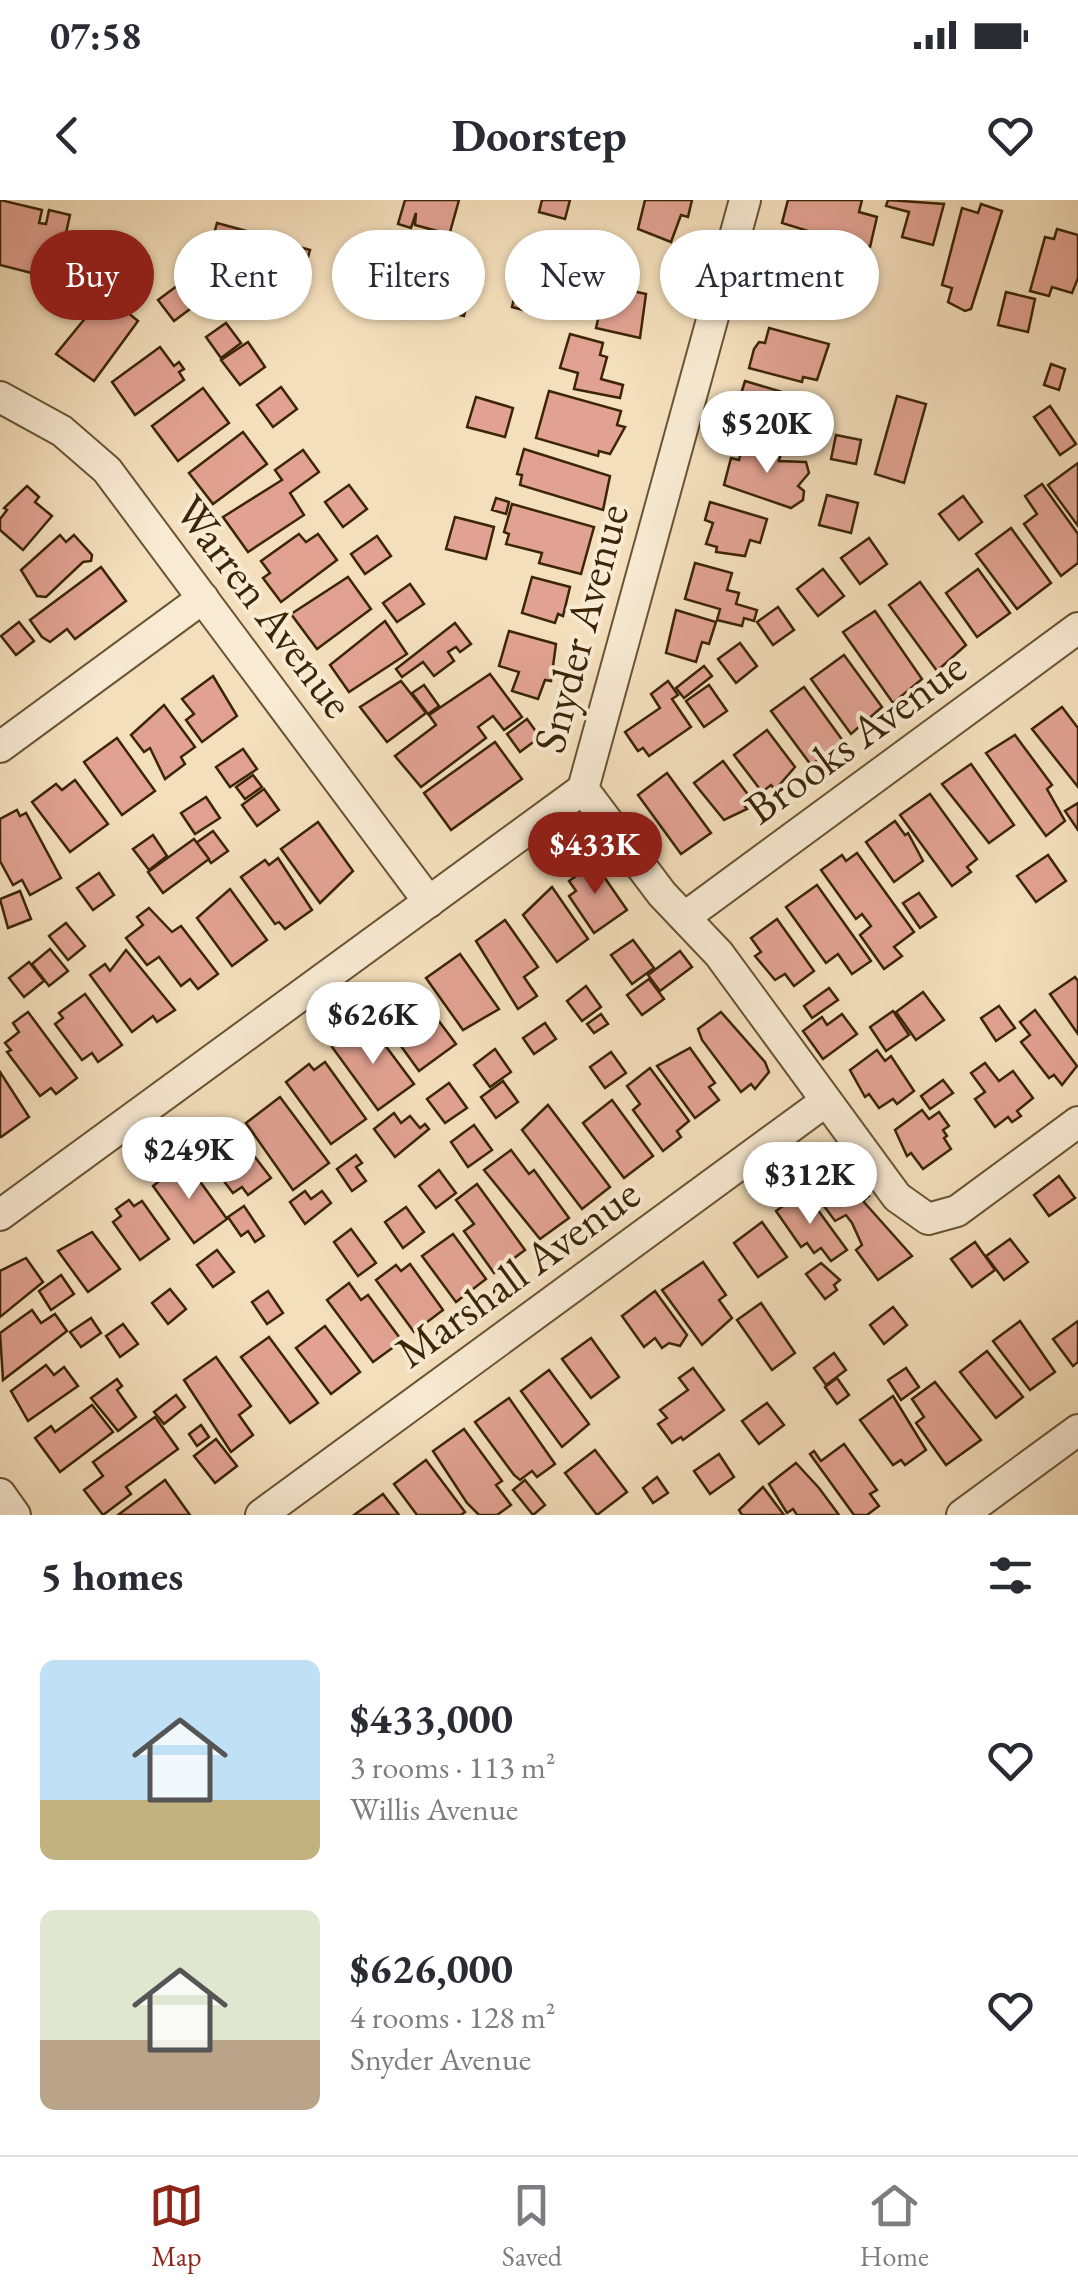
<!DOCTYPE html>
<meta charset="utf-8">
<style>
:root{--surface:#fff;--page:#f7f7f7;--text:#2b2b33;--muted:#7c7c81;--line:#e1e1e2;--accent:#8f2418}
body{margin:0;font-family:"EB Garamond",serif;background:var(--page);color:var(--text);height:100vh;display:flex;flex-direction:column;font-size:38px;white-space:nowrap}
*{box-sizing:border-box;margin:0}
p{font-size:32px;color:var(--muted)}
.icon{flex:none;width:55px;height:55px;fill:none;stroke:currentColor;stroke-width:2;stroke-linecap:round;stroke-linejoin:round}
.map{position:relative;height:1315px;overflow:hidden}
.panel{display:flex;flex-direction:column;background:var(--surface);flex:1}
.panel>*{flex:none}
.guide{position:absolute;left:30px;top:30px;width:1020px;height:90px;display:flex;gap:20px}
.price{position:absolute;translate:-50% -85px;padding:0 22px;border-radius:35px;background:#fff;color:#222;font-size:32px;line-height:65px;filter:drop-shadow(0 2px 5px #0008)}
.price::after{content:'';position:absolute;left:50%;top:60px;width:30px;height:22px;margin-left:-15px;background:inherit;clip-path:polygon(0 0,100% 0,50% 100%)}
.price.active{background:var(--accent);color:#fff}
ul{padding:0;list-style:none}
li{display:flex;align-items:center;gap:30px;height:250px;padding:0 40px}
li span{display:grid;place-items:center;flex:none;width:280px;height:200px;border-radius:15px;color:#555}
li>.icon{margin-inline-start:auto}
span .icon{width:120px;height:120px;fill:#fffc;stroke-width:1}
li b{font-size:42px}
h2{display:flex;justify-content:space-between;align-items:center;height:120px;padding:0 40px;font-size:42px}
.chip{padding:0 35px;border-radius:45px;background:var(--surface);box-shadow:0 2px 8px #0004;font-size:35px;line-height:90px}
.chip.active{background:var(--accent);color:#fff}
.status{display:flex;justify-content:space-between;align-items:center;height:70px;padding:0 50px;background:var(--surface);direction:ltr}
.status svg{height:28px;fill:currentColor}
header{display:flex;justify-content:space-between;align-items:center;height:130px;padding:0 40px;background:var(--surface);font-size:45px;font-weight:700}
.dock{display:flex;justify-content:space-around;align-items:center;height:140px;border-top:2px solid var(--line);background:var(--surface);font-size:28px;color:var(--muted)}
.dock a{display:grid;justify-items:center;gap:5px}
.dock .active{color:var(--accent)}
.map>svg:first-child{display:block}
</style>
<div class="status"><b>07:58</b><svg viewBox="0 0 49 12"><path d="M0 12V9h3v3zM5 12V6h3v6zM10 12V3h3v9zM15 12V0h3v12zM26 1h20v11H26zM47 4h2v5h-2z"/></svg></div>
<header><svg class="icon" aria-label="back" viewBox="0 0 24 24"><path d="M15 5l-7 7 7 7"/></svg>Doorstep<svg class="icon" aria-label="heart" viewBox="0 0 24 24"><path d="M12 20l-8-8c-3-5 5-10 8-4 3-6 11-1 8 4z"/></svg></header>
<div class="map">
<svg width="1078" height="1315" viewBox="0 0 1078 1315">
<rect width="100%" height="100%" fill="#f4dfbc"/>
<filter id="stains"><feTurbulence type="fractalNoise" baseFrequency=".002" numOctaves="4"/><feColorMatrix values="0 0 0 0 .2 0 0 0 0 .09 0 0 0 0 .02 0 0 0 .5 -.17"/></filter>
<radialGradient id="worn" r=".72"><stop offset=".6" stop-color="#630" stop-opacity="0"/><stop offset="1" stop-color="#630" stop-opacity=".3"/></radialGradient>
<g fill="#e2a293" stroke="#3b2505" stroke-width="2.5">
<polygon points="0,0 42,10 39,23 46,24 49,10 70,15 66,33 79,36 67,82 0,65"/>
<polygon points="405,0 459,0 445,50 433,46 437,31 415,25 416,13 411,28 398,24"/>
<polygon points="542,0 570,0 565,19 539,12"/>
<polygon points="645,0 692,0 688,17 681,15 671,42 638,29"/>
<polygon points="788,0 862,0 859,12 877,17 870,47 817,39 818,34 782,23"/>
<polygon points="888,0 944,4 933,45 902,37 909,12 886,6"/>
<polygon points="981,4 1002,11 971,109 965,111 948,102 952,88 942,85 962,8 978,13"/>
<polygon points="217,23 250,32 238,86 226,82 228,74 210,69 206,64"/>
<polygon points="1057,29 1078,35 1078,78 1072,93 1052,87 1049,96 1030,91 1045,37 1054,39"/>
<polygon points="268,39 291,44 280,81 261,77"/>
<polygon points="299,47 310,50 305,68 295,65"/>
<polygon points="446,53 477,61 464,116 433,109"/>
<polygon points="778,62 805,65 804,69 810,71 799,114 767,106"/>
<polygon points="201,68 217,89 174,121 158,100"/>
<polygon points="408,73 427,78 424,93 404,88"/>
<polygon points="519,77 561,88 554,118 512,107"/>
<polygon points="606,85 646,94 640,138 596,128"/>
<polygon points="1006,92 1035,99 1028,132 998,125"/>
<polygon points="105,94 138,121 94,181 56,154"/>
<polygon points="226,123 241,143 221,158 206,137"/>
<polygon points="769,128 829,144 817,180 803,177 802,182 749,168 754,149 759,142 765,143"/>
<polygon points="570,134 603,143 600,155 607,157 601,179 623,185 620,198 574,189 578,173 560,168"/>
<polygon points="248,142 265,167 240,185 221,160"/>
<polygon points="160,147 174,166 179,162 184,169 179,172 184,180 135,215 112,182"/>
<polygon points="1051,164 1065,169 1059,190 1044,185"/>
<polygon points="745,181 789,194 777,233 733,219"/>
<polygon points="281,187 297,209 273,227 257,205"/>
<polygon points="203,188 229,223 178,261 152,226"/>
<polygon points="549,191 621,211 617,225 625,227 610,254 599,251 598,256 536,238"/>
<polygon points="897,196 926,204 904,283 875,274"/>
<polygon points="476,197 513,208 505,237 467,227"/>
<polygon points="1050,206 1076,244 1060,255 1034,217"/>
<polygon points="243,232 267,264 213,304 189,273"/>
<polygon points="836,235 861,240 856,264 831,259"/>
<polygon points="743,243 781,253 779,261 806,262 809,273 798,286 804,291 803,300 791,308 724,285 731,258 739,260"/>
<polygon points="524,249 610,276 603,310 520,285 522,275 517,274"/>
<polygon points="303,250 319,272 290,293 304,315 248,352 223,317 282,280 275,270"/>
<polygon points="1078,263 1078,326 1048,285"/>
<polygon points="1042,284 1078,334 1078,363 1061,376 1024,324 1037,314 1025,296"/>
<polygon points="349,285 367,309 343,327 325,302"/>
<polygon points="27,286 39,297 35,302 52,316 23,350 0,330 0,319 7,310 4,308"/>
<polygon points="827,295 858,303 851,333 819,325"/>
<polygon points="963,296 982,322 959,340 939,314"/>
<polygon points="496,298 509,302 506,314 492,310"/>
<polygon points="710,302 767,319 760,343 750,340 745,356 716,352 717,347 706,344 713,323 705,320"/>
<polygon points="512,304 594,327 581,374 539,363 542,353 506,344 509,334 504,332"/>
<polygon points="455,317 494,327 486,359 446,349"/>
<polygon points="1011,328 1051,383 1017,409 976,354"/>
<polygon points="299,334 306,342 318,334 337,360 281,402 263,378 270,373 261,361"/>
<polygon points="60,335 66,342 74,335 92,355 91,361 83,362 46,397 37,396 21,370"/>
<polygon points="377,336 391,356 365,374 351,354"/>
<polygon points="869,338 887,364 860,384 841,358"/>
<polygon points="695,363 732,373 727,390 739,393 736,404 757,410 754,421 744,418 742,426 717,420 720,409 685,399"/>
<polygon points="101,367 126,401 75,439 67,429 50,442 42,437 30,420"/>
<polygon points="823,369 844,396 818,416 797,389"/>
<polygon points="978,369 1010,413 977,437 946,393"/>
<polygon points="348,377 371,409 317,449 291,414"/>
<polygon points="532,377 570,387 563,416 558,414 555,423 522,413"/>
<polygon points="920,382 966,445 937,471 889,405"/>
<polygon points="410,384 424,404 397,422 383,403"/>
<polygon points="778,407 794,430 773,445 757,422"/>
<polygon points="676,410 716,422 709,444 702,442 696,462 666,453"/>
<polygon points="875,411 922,479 893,503 843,432"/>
<polygon points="385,421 407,454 349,492 330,465"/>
<polygon points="19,422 34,441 16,455 1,436"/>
<polygon points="455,423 471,444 460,452 456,447 448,452 454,461 434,476 423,462 402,477 396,469"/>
<polygon points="509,431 556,444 551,481 545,480 538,499 512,491 519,472 499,466"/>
<polygon points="740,443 757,466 736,483 718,459"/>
<polygon points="844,455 882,507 851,534 811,479"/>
<polygon points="704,466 712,476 684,498 676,488"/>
<polygon points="490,474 522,517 504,530 493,516 478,527 486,538 421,587 395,556 436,525 429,515"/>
<polygon points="213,476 237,516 202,542 186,520 194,514 182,499"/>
<polygon points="401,481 426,513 387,542 360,507"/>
<polygon points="668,481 678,495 672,499 691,527 649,556 643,548 638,551 625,532 660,508 651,494"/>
<polygon points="424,485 439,506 428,514 412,493"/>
<polygon points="709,485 727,511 704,527 686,501"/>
<polygon points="804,487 843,541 811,565 771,511"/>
<polygon points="164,505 195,547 181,557 185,564 165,579 150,548 144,552 131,535"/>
<polygon points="1062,507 1078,528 1078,587 1032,529"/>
<polygon points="527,519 540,537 520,552 507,534"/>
<polygon points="767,530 795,567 775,590 771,585 762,592 734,555"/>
<polygon points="1015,535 1052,585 1047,589 1065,621 1046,636 986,553"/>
<polygon points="117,538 155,591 122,615 84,562"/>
<polygon points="495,542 522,579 451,630 424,593"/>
<polygon points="243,549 257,569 230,587 216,567"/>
<polygon points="723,561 752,600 744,605 747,609 724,620 694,583"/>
<polygon points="971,564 1014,625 989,643 942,584"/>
<polygon points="667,573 711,633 681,654 638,595"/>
<polygon points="253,575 262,587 245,599 236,587"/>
<polygon points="75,580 108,624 70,652 32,602 56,584 62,590"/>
<polygon points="264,589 279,610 257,626 242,605"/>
<polygon points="930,594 977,659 967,667 971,672 952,686 900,615"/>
<polygon points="206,597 220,618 195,634 181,613"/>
<polygon points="1078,603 1078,630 1065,611"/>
<polygon points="17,610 20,616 26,613 61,678 30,695 22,680 13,685 0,661 0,619"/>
<polygon points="895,621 905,635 908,633 923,661 894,682 866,642"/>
<polygon points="318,622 353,671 320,703 281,649"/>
<polygon points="213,631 228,651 211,663 196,643"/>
<polygon points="153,635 167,656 149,670 133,649"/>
<polygon points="194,639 209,659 163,693 148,672"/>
<polygon points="857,653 914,732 894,747 902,756 884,769 860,735 871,726 862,714 856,719 821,670 842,655 846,661"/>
<polygon points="1048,655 1066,681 1036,702 1017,676"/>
<polygon points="278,658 312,710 285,729 279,722 275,724 241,677 265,660 269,665"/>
<polygon points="591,658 627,710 594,733 569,696 576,691 569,681 576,676 572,671"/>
<polygon points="99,673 114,695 93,710 77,688"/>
<polygon points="817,685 871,761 852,774 838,754 826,763 786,707"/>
<polygon points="552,687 588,739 557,762 523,715"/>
<polygon points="230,689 267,740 232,766 197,718"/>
<polygon points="20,691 31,719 8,728 0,699"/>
<polygon points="919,693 936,717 920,728 903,703"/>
<polygon points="149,708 172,732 181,726 218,774 198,789 190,779 181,786 159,757 147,765 126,738 143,725 137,717"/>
<polygon points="777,719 814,771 794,786 785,774 775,780 755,756 761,752 751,738"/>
<polygon points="505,720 538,767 524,777 537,796 518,809 476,741"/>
<polygon points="66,723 85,746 68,760 49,736"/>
<polygon points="633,740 654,768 632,784 611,755"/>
<polygon points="50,749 68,771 49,786 32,764"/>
<polygon points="126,750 175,810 157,822 153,816 132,832 90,775 105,764 110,771"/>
<polygon points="680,751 692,767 660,791 648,775"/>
<polygon points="460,754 499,809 463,830 426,778"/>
<polygon points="29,762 44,781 24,797 9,778"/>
<polygon points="1075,777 1078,781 1078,834 1050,794"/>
<polygon points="649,779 664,799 642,815 627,795"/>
<polygon points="586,786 601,807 582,821 567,801"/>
<polygon points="829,788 838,800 812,818 804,806"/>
<polygon points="415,789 456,844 419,871 377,813"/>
<polygon points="923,792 944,820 916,840 896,812"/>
<polygon points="85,794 122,845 98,862 92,853 82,860 55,824 63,818 59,813"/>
<polygon points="999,806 1015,828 996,841 981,818"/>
<polygon points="1035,810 1077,866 1062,885 1054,875 1049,878 1021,842 1030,835 1020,822"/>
<polygon points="893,811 909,835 886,851 870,827"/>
<polygon points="28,812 77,878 56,894 51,888 40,896 7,852 11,850 5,843 19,832 13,823"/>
<polygon points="721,812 765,862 769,872 755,889 751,884 741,892 702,840 698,829"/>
<polygon points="601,814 608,824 594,833 587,824"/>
<polygon points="842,814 857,834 823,859 803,831 822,817 827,825"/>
<polygon points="545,823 556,839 534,854 523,838"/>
<polygon points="370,825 414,884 378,910 332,847"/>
<polygon points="690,848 715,883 709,887 719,900 695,918 657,866"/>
<polygon points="495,849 511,872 490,887 474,865"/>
<polygon points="877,850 885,861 891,856 914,891 897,904 893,899 879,908 869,894 865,897 850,870"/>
<polygon points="611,852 626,873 605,888 590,867"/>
<polygon points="325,862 366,919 331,944 286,882 309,864 314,870"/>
<polygon points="985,863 999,881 1013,871 1033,898 1017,911 1021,916 1012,922 1008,917 995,927 975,899 985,892 971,873"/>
<polygon points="650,868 689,921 677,931 681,937 663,951 633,910 640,904 627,886"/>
<polygon points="0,872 29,917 1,937 0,936"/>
<polygon points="943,880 953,893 930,909 921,896"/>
<polygon points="503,881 518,902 496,918 481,897"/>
<polygon points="449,883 467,908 445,923 427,899"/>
<polygon points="280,897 329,963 293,990 246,923"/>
<polygon points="612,900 653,956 624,978 583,923"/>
<polygon points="548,905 610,987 582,1009 522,930"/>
<polygon points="922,910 929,919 939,912 949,926 943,930 947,936 944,938 951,949 923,969 911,953 907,956 895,930"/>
<polygon points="394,913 401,923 410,916 420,928 425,924 429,929 395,957 374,929"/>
<polygon points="474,925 492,950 468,967 451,942"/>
<polygon points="235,931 271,978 248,995 242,987 233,993 204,955"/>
<polygon points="511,950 529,974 534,970 569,1018 540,1039 484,970"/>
<polygon points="356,955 362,963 356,967 366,981 352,991 337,969"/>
<polygon points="186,962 227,1019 194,1043 153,986 163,978 160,974"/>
<polygon points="439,970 456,993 436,1008 419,986"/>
<polygon points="825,970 837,985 843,987 855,977 869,996 863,1001 912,1056 878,1080 856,1050 862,1045 852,1023 846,1015 835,1021 807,983"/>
<polygon points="1059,976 1075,998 1049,1016 1034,995"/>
<polygon points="477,984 525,1050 494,1073 464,1031 474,1024 456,1000"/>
<polygon points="305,991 311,999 322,991 331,1003 305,1024 290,1002"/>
<polygon points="804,991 847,1050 831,1061 821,1048 814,1053 807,1043 801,1047 776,1011"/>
<polygon points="129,1000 134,1006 142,1001 169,1039 140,1060 113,1022 121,1016 116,1009"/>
<polygon points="244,1006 264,1036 255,1042 248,1031 241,1036 228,1017"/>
<polygon points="406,1007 424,1032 403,1048 385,1022"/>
<polygon points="762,1022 787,1057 758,1077 734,1043"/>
<polygon points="351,1029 376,1063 358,1076 334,1042"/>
<polygon points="92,1032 120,1069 88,1092 58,1051"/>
<polygon points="453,1034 486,1079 456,1102 422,1056"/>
<polygon points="1010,1039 1028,1062 1004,1080 986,1056"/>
<polygon points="975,1042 995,1070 972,1087 951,1059"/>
<polygon points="217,1050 234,1072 213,1087 197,1065"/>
<polygon points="26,1058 43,1082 0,1117 0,1071"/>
<polygon points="703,1062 726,1095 719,1100 732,1118 702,1145 662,1090"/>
<polygon points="821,1063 840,1080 834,1085 837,1090 825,1099 806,1074"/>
<polygon points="410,1064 443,1110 414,1132 376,1080 396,1065 401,1071"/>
<polygon points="61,1075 74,1094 51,1110 39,1091"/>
<polygon points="349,1083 361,1100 368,1095 402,1141 373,1162 327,1100"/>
<polygon points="170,1089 186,1109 168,1124 152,1103"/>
<polygon points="268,1091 283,1113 267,1124 252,1102"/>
<polygon points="655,1091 687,1135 680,1146 669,1143 662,1148 655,1138 644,1147 622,1116"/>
<polygon points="761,1103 795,1153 772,1170 737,1120"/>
<polygon points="893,1107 907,1125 884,1144 870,1125"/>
<polygon points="32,1110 41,1123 55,1114 67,1131 3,1180 0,1133"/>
<polygon points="91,1118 101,1133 81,1147 70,1132"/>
<polygon points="1020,1121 1055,1172 1030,1190 993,1141"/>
<polygon points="1078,1121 1078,1162 1073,1166 1053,1139"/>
<polygon points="123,1124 138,1144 120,1157 106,1136"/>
<polygon points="325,1126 360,1172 331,1194 296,1148"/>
<polygon points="269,1137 318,1203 290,1223 241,1157"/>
<polygon points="591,1138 619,1177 591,1198 562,1159"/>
<polygon points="987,1151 1023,1197 996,1218 960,1172"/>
<polygon points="834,1153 846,1170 826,1185 814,1168"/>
<polygon points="216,1157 251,1206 239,1215 253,1235 231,1252 184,1180"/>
<polygon points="46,1165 54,1175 64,1167 78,1186 28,1221 11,1191"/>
<polygon points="693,1168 724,1210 683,1240 681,1237 672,1243 658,1224 667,1218 660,1210 688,1190 679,1178"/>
<polygon points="906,1168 919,1187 901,1200 888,1180"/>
<polygon points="549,1170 589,1224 562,1247 521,1191"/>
<polygon points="837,1178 849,1195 837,1204 825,1187"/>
<polygon points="117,1179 122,1186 117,1190 136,1217 118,1231 91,1198"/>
<polygon points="935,1182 981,1240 946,1265 916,1223 924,1217 912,1199"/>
<polygon points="176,1195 185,1207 164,1224 154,1212"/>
<polygon points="893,1196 926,1250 905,1265 901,1260 893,1265 860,1220"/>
<polygon points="509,1198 555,1264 537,1277 532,1271 520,1280 514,1275 475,1222"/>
<polygon points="767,1203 784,1225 759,1244 742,1221"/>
<polygon points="92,1205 113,1232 60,1272 35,1238 51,1226 55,1232"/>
<polygon points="155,1217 178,1249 126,1287 131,1294 103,1315 84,1290 103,1276 93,1262"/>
<polygon points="201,1225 209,1237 197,1246 189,1234"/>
<polygon points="464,1229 502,1281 496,1285 511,1305 497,1315 479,1315 467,1303 433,1251"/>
<polygon points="216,1239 237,1266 215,1283 194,1256"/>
<polygon points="844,1244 877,1290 870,1294 879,1306 867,1315 854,1315 810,1254 814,1251 821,1261"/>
<polygon points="595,1250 627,1292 597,1315 565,1273"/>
<polygon points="719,1254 734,1277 710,1294 694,1271"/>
<polygon points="426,1260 465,1312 461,1315 417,1315 394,1284"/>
<polygon points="796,1263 819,1288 839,1315 797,1315 793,1309 787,1313 769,1284"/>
<polygon points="657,1277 668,1293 653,1303 643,1288"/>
<polygon points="165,1280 190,1315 118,1315"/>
<polygon points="525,1280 545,1305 533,1315 513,1290"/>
<polygon points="763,1287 784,1315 742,1315 739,1310"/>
<polygon points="383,1294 399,1315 354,1315"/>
</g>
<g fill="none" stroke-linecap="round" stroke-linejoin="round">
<defs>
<g id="minor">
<polyline points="0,197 62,231 107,270 429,702"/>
<polyline points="0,547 203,398"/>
<polyline points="583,589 662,694 719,754 897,997 928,1019 957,1011 1078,922"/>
<polyline points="685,717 1078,428"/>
<polyline points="0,1015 583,589 745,0"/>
<polyline points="0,1294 15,1315"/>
<polyline points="261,1315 826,901"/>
<polyline points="962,1315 1078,1230"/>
</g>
</defs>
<use href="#minor" stroke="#695433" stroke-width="34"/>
<use href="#minor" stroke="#f8ead3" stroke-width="30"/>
</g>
<g text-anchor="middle" stroke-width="8" stroke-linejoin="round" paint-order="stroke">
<g font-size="45" fill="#3b2505" stroke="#f8ead3">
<text transform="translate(265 406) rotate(53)" y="16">Warren Avenue</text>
<text transform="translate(580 428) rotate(-75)" y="16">Snyder Avenue</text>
<text transform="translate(855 537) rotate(-36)" y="16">Brooks Avenue</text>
<text transform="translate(517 1072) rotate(-36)" y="16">Marshall Avenue</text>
</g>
</g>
<rect width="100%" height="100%" filter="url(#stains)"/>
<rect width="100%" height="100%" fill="url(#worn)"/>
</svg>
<b class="price" style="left:767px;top:276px">$520K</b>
<b class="price active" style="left:595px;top:697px">$433K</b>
<b class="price" style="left:373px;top:867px">$626K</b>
<b class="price" style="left:189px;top:1002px">$249K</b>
<b class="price" style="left:810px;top:1027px">$312K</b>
<div class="guide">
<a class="chip active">Buy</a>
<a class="chip">Rent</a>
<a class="chip">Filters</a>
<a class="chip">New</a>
<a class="chip">Apartment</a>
</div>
</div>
<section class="panel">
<h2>5 homes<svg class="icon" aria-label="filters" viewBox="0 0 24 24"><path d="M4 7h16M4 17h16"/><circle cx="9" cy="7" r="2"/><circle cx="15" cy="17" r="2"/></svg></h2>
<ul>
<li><span style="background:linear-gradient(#bfe0f5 70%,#c2b280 0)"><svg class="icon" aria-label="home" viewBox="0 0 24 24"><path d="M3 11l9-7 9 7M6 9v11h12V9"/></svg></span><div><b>$433,000</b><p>3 rooms · 113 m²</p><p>Willis Avenue</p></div><svg class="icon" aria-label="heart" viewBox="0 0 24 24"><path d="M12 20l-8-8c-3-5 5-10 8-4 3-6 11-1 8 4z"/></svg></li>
<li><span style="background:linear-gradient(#dfe7d0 65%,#b9a48a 0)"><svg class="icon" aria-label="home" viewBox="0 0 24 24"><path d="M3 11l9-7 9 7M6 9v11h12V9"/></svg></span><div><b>$626,000</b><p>4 rooms · 128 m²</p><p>Snyder Avenue</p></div><svg class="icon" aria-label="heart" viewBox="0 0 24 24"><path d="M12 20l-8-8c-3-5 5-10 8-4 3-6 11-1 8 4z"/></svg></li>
</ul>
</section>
<nav class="dock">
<a class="active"><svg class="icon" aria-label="map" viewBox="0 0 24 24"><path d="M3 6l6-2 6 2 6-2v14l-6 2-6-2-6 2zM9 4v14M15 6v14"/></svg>Map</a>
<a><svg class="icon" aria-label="saved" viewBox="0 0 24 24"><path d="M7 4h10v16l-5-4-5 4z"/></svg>Saved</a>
<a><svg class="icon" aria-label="home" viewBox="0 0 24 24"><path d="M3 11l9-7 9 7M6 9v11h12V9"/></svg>Home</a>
</nav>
